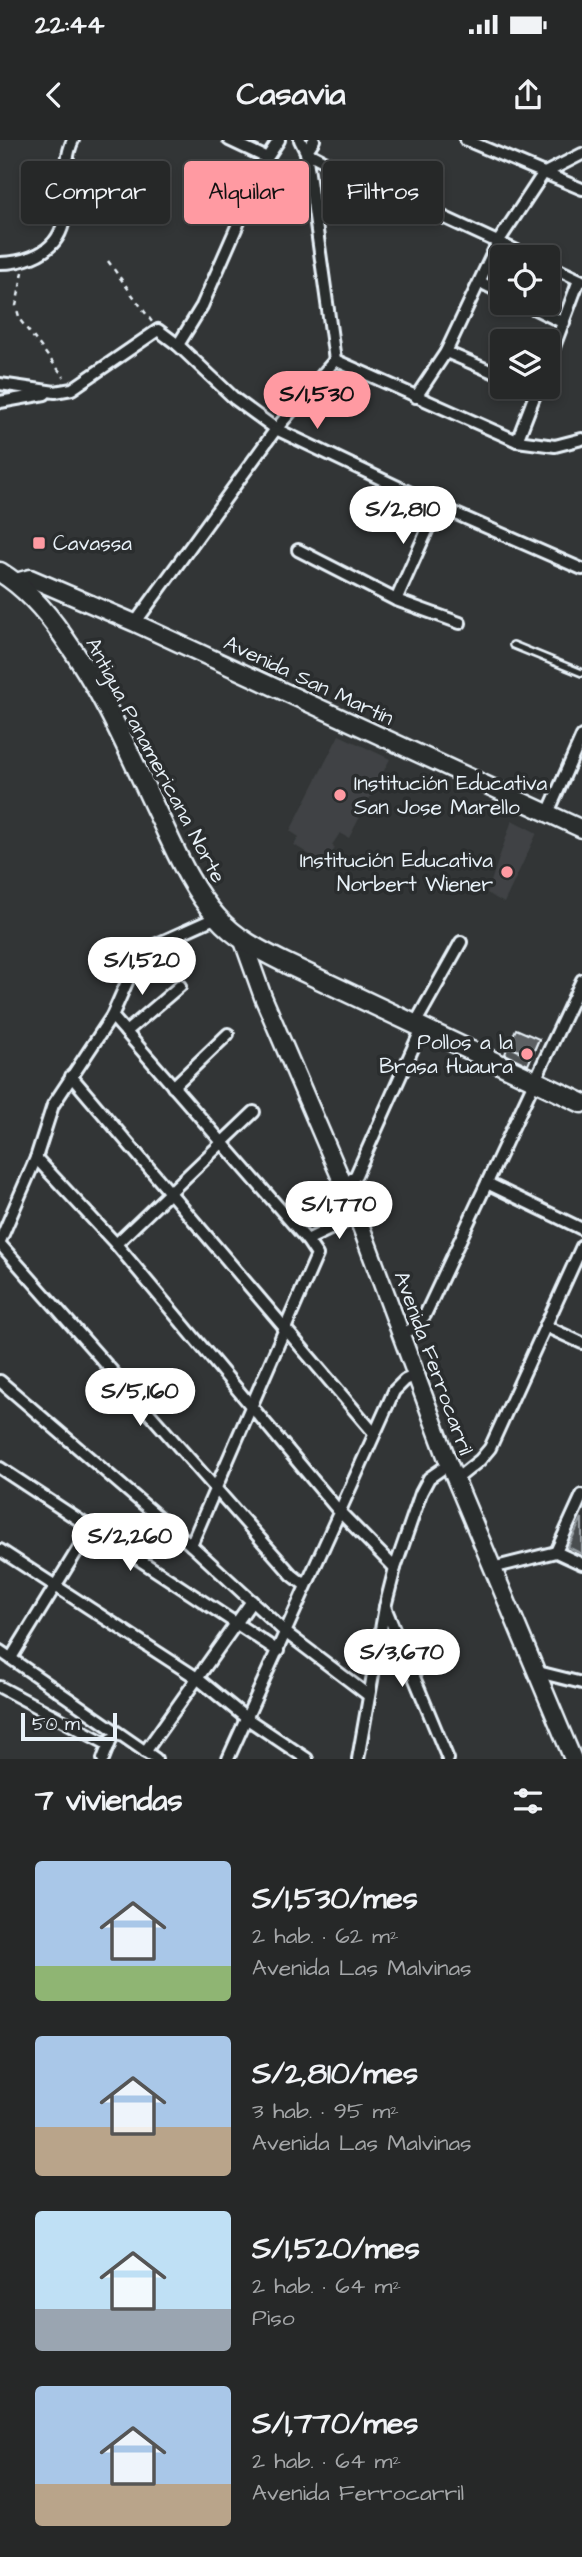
<!DOCTYPE html>
<html lang="es">
<meta charset="utf-8">
<style>
:root{--surface:#262828;--page:#323434;--text:#f1f3f6;--muted:#a4a6a8;--line:#424445;--accent:#ff9aa2}
body{margin:0;font-family:"Architects Daughter",sans-serif;background:var(--page);color:var(--text);height:100vh;display:flex;flex-direction:column;font-size:26px;white-space:nowrap}
*{box-sizing:border-box;margin:0}
p{font-size:23px;color:var(--muted)}
.icon{flex:none;width:38px;height:38px;fill:none;stroke:currentColor;stroke-width:2;stroke-linecap:round;stroke-linejoin:round}
.map{position:relative;height:1619px;overflow:hidden}
.sheet{display:flex;flex-direction:column;background:var(--surface);flex:1}
.sheet>*{flex:none}
.hud{position:absolute;left:21px;top:21px;width:541px;height:63px;display:flex;gap:14px}
.controls{position:absolute;left:490px;top:105px;display:grid;gap:14px}
.controls a{display:grid;place-items:center;width:70px;height:70px;border-radius:7px;background:var(--surface);box-shadow:0 4px 10px #0003,0 0 0 2px var(--line);font-size:35px}
.scale{position:absolute;left:21px;bottom:18px;width:96px;box-sizing:border-box;padding-left:7px;border:4px solid #e8f1f8;border-top:0;font-size:19px;line-height:24px;white-space:nowrap;color:#e8f1f8;-webkit-text-stroke:5px #2a2d2e;paint-order:stroke}
.price{position:absolute;translate:-50% -60px;padding:0 16px;border-radius:24px;background:#fff;color:#222;font-size:23px;line-height:46px;filter:drop-shadow(0 2px 4px #0008)}
.price::after{content:'';position:absolute;left:50%;top:42px;width:21px;height:16px;margin-left:-10px;background:inherit;clip-path:polygon(0 0,100% 0,50% 100%)}
.price.selected{background:var(--accent);color:#111}
ul{padding:0;list-style:none}
li{display:flex;align-items:center;gap:21px;height:175px;padding:0 35px}
li span{display:grid;place-items:center;flex:none;width:196px;height:140px;border-radius:7px;color:#555}
li>.icon{margin-inline-start:auto}
span .icon{width:84px;height:84px;fill:#fffc;stroke-width:1}
li b{font-size:30px}
h2{display:flex;justify-content:space-between;align-items:center;height:84px;padding:0 35px;font-size:30px}
.chip{padding:0 24px;border-radius:7px;background:var(--surface);box-shadow:0 4px 10px #0003,0 0 0 2px var(--line);font-size:24px;line-height:63px}
.chip.selected{background:var(--accent);color:#111}
.status{display:flex;justify-content:space-between;align-items:center;height:49px;padding:0 35px;background:var(--surface);direction:ltr}
.status svg{height:19px;fill:currentColor}
header{display:flex;justify-content:space-between;align-items:center;height:91px;padding:0 35px;background:var(--surface);font-size:32px;font-weight:800}
.map>svg:first-child{display:block}
</style>
<div class="status"><b>22:44</b><svg viewBox="0 0 49 12"><path d="M0 12V9h3v3zM5 12V6h3v6zM10 12V3h3v9zM15 12V0h3v12zM26 1h20v11H26zM47 4h2v5h-2z"/></svg></div>
<header><svg class="icon" aria-label="back" viewBox="0 0 24 24"><path d="M15 5l-7 7 7 7"/></svg>Casavia<svg class="icon" aria-label="share" viewBox="0 0 24 24"><path d="M12 15V3M7 8l5-5 5 5M5 13v7h14v-7"/></svg></header>
<div class="map">
<svg width="582" height="1619" viewBox="0 0 582 1619">
<rect width="100%" height="100%" fill="#323536"/>
<filter id="ink" filterUnits="userSpaceOnUse"><feTurbulence type="fractalNoise" baseFrequency=".0143" numOctaves="2"/><feDisplacementMap in="SourceGraphic" scale="14" xChannelSelector="R" yChannelSelector="G"/><feConvolveMatrix kernelMatrix="1 2 1 2 8 2 1 2 1" color-interpolation-filters="sRGB"/></filter>
<g filter="url(#ink)">
<g fill="#3f4244">
<polygon points="339,595 390,619 349,698 340,693 332,705 335,708 325,724 294,705 299,697 290,691"/>
<polygon points="512,680 537,693 504,763 487,753"/>
</g>
<polygon fill="#494d4f" stroke="#989fa4" stroke-width="2" points="582,1378 582,1414 568,1407"/>
<g fill="none" stroke-linecap="round" stroke-linejoin="round">
<defs>
<polyline id="lane" points="513,505 582,533"/>
<g id="street">
<polyline points="229,0 267,18"/>
<polyline points="300,0 306,12 339,29 530,117"/>
<polyline points="314,0 306,12 335,220"/>
<polyline points="466,0 582,49"/>
<path d="M 0,123 C 11,123 22,121 32,117 C 86,96 54,39 73,0"/>
<polyline points="548,125 582,141"/>
<polyline points="480,142 502,153"/>
<polyline points="523,163 564,183"/>
<polyline points="178,205 202,166 267,18 279,0"/>
<polyline points="446,212 502,236"/>
<polyline points="548,223 579,140"/>
<polyline points="0,244 55,252 72,249 158,190 178,205 235,259 276,289 335,220 517,301 555,306 582,299"/>
<polyline points="416,257 446,212 498,102 543,34 582,14"/>
<polyline points="0,262 45,254"/>
<polyline points="517,301 538,247"/>
<polyline points="298,410 396,460 460,483"/>
<polyline points="396,460 438,366"/>
<polyline points="135,483 276,289 438,366 582,429"/>
<polyline points="548,673 582,596"/>
<polyline points="112,876 307,1100 317,1115 191,1405"/>
<polyline points="415,884 461,802"/>
<polyline points="126,892 180,846"/>
<polyline points="71,936 374,1293"/>
<polyline points="173,947 228,894"/>
<polyline points="36,1018 116,1104 338,1370 395,1428"/>
<polyline points="487,1043 582,1089"/>
<polyline points="345,1046 356,1035 422,888"/>
<polyline points="307,1100 357,1076"/>
<polyline points="0,1101 36,1018 53,965 112,876 138,817 148,808 217,777"/>
<polyline points="0,1104 292,1435 305,1445"/>
<polyline points="116,1104 254,972"/>
<polyline points="545,1186 582,1203"/>
<polyline points="401,1196 416,1186 425,1175 582,840"/>
<polyline points="0,1241 191,1405 285,1492 368,1555"/>
<polyline points="0,1328 278,1511"/>
<polyline points="455,1340 480,1320 490,1308 582,1106"/>
<polyline points="0,1410 197,1538 246,1578 307,1619"/>
<polyline points="556,1412 582,1355"/>
<polyline points="492,1428 556,1412 582,1424"/>
<polyline points="385,1467 448,1619"/>
<polyline points="0,1511 156,1619"/>
<polyline points="11,1518 91,1388"/>
<polyline points="538,1532 582,1543"/>
<polyline points="0,1547 109,1605"/>
<polyline points="145,1612 252,1461"/>
<polyline points="103,1619 111,1599"/>
<polyline points="228,1619 394,1251 405,1240 416,1235"/>
<polyline points="358,1619 385,1467 395,1428 421,1353 429,1338 449,1324"/>
</g>
<g id="secondary">
<polyline points="16,442 30,438 135,483 582,689"/>
<polyline points="243,801 263,857 357,1076 449,1324 573,1619"/>
</g>
<path id="primary" d="M 0,432 C 26,448 46,471 63,496 C 102,550 128,610 156,670 C 174,707 189,746 217,777 C 236,799 261,811 287,824 L 582,963"/>
</defs>
<use href="#lane" stroke="#e8f1f8" stroke-width="10"/>
<use href="#street" stroke="#e8f1f8" stroke-width="16"/>
<use href="#secondary" stroke="#e8f1f8" stroke-width="21"/>
<use href="#primary" stroke="#e8f1f8" stroke-width="23"/>
<g stroke="#e8f1f8" stroke-width="2.5" stroke-dasharray="5 5" stroke-linecap="butt">
<polyline points="108,121 152,182"/>
<polyline points="23,132 16,166 20,180 64,237"/>
</g>
<use href="#lane" stroke="#2a2d2e" stroke-width="5"/>
<use href="#street" stroke="#2a2d2e" stroke-width="10"/>
<use href="#secondary" stroke="#2a2d2e" stroke-width="16"/>
<use href="#primary" stroke="#2a2d2e" stroke-width="18"/>
</g>
<polygon fill="#4f5355" stroke="#e8f1f8" stroke-width="2" points="539,899 528,925 505,914 508,906"/>
<polygon fill="#5c6063" stroke="#e8f1f8" stroke-width="2" points="516,889 539,899 531,917 508,906"/>
</g>
<g fill="#ff9aa2" stroke="#2a2d2e" stroke-width="2.5">
<rect x="32" y="396" width="14" height="14" rx="3.5"/>
<circle cx="340" cy="655" r="7"/>
<circle cx="507" cy="732" r="7"/>
<circle cx="527" cy="914" r="7"/>
</g>
<g text-anchor="middle" stroke-width="7" stroke-linejoin="round" paint-order="stroke">
<g font-size="21" fill="#e8f1f8" stroke="#2a2d2e" text-anchor="start">
<text x="53" y="410">Cavassa</text>
<text x="354" y="650">Institución Educativa<tspan x="354" dy="24">San Jose Marello</tspan></text>
<text x="493" y="727" text-anchor="end">Institución Educativa<tspan x="493" dy="24">Norbert Wiener</tspan></text>
<text x="513" y="909" text-anchor="end">Pollos a la<tspan x="513" dy="24">Brasa Huaura</tspan></text>
</g>
<g font-size="21" fill="#e8f1f8" stroke="#2a2d2e">
<text transform="translate(309 540) rotate(25)" y="7">Avenida San Martín</text>
<text transform="translate(156 620) rotate(62)" y="7">Antigua Panamericana Norte</text>
<text transform="translate(434 1223) rotate(70)" y="7">Avenida Ferrocarril</text>
</g>
</g>
</svg>
<div class="controls">
<a><svg class="icon" aria-label="locate" viewBox="0 0 24 24"><circle cx="12" cy="12" r="6"/><path d="M12 2v4M12 18v4M2 12h4M18 12h4"/></svg></a>
<a><svg class="icon" aria-label="layers" viewBox="0 0 24 24"><path d="M12 4l9 5-9 5-9-5zM3 14l9 5 9-5"/></svg></a>
</div>
<div class="scale">50 m</div>
<b class="price selected" style="left:317px;top:291px">S/1,530</b>
<b class="price" style="left:403px;top:406px">S/2,810</b>
<b class="price" style="left:142px;top:857px">S/1,520</b>
<b class="price" style="left:339px;top:1101px">S/1,770</b>
<b class="price" style="left:140px;top:1288px">S/5,160</b>
<b class="price" style="left:130px;top:1433px">S/2,260</b>
<b class="price" style="left:402px;top:1549px">S/3,670</b>
<div class="hud">
<a class="chip">Comprar</a>
<a class="chip selected">Alquilar</a>
<a class="chip">Filtros</a>
</div>
</div>
<section class="sheet">
<h2>7 viviendas<svg class="icon" aria-label="filters" viewBox="0 0 24 24"><path d="M4 7h16M4 17h16"/><circle cx="9" cy="7" r="2"/><circle cx="15" cy="17" r="2"/></svg></h2>
<ul>
<li><span style="background:linear-gradient(#a9c7e8 75%,#8fb573 0)"><svg class="icon" aria-label="home" viewBox="0 0 24 24"><path d="M3 11l9-7 9 7M6 9v11h12V9"/></svg></span><div><b>S/1,530/mes</b><p>2 hab. · 62 m²</p><p>Avenida Las Malvinas</p></div></li>
<li><span style="background:linear-gradient(#a9c7e8 65%,#b9a48a 0)"><svg class="icon" aria-label="home" viewBox="0 0 24 24"><path d="M3 11l9-7 9 7M6 9v11h12V9"/></svg></span><div><b>S/2,810/mes</b><p>3 hab. · 95 m²</p><p>Avenida Las Malvinas</p></div></li>
<li><span style="background:linear-gradient(#bfe0f5 70%,#9aa5b1 0)"><svg class="icon" aria-label="home" viewBox="0 0 24 24"><path d="M3 11l9-7 9 7M6 9v11h12V9"/></svg></span><div><b>S/1,520/mes</b><p>2 hab. · 64 m²</p><p>Piso</p></div></li>
<li><span style="background:linear-gradient(#a9c7e8 70%,#b9a48a 0)"><svg class="icon" aria-label="home" viewBox="0 0 24 24"><path d="M3 11l9-7 9 7M6 9v11h12V9"/></svg></span><div><b>S/1,770/mes</b><p>2 hab. · 64 m²</p><p>Avenida Ferrocarril</p></div></li>
</ul>
</section>
